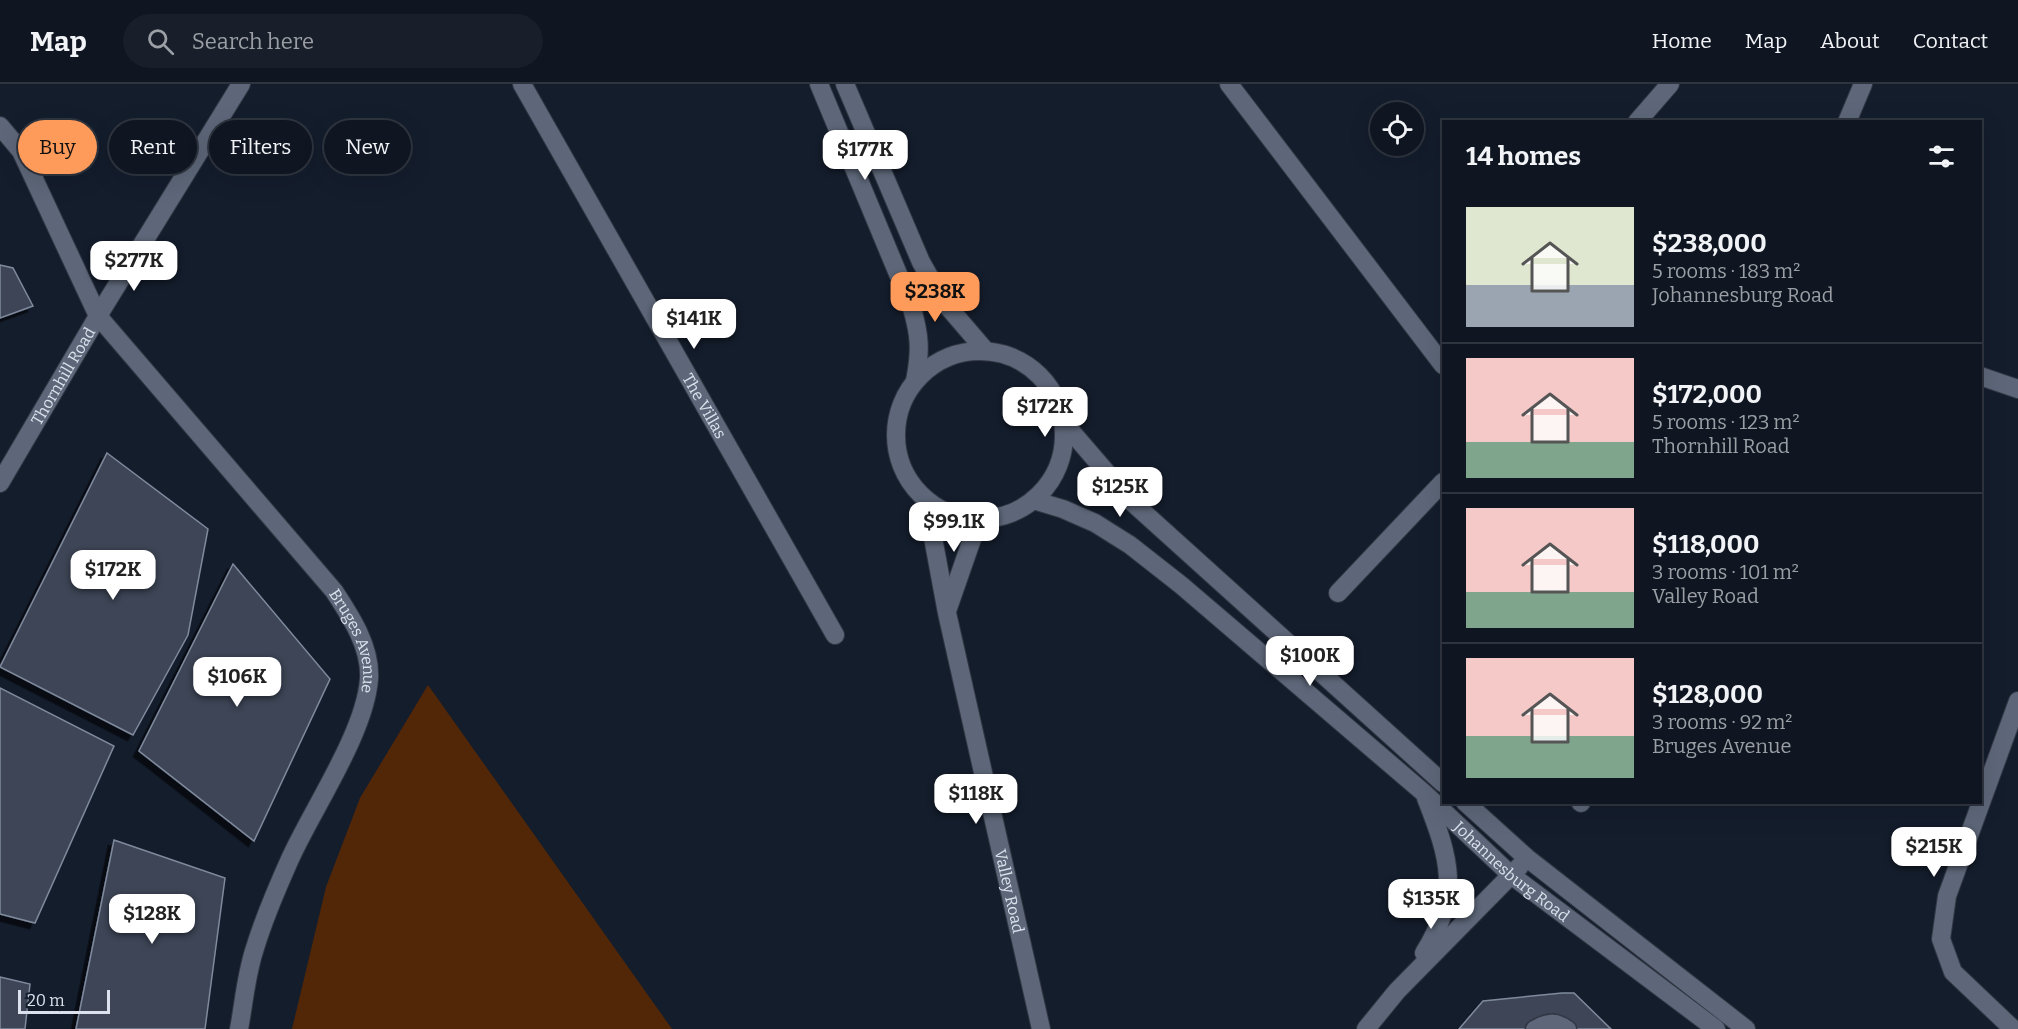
<!DOCTYPE html>
<meta charset="utf-8">
<style>
:root{--surface:#0f1621;--page:#181f2a;--text:#f1f3f6;--muted:#9b9fa5;--line:#2f353f;--accent:#ff9b5a}
body{margin:0;font-family:Bitter,serif;background:var(--page);color:var(--text);height:100vh;display:flex;flex-direction:column;font-size:22px;white-space:nowrap}
*{box-sizing:border-box;margin:0}
p{font-size:20px;color:var(--muted)}
.icon{flex:none;width:33px;height:33px;fill:none;stroke:currentColor;stroke-width:2;stroke-linecap:round;stroke-linejoin:round}
.map{position:relative;flex:1;overflow:hidden}
.panel{position:absolute;left:1442px;top:36px;width:540px;height:684px;display:flex;flex-direction:column;background:var(--surface);border-radius:0px;box-shadow:0 6px 24px #0002,0 0 0 2px var(--line)}
.panel>*{flex:none}
.banner{position:absolute;left:18px;top:36px;width:570px;height:54px;display:flex;gap:12px}
.fabs{position:absolute;left:1370px;top:18px;display:grid;gap:12px}
.fabs a{display:grid;place-items:center;width:54px;height:54px;border-radius:50%;background:var(--surface);box-shadow:0 6px 24px #0002,0 0 0 2px var(--line);font-size:30px}
.scale{position:absolute;left:18px;bottom:15px;width:92px;box-sizing:border-box;padding-left:6px;border:3px solid #dce2ed;border-top:0;font-size:16px;line-height:21px;white-space:nowrap;color:#dce2ed;-webkit-text-stroke:4px #141d2c;paint-order:stroke}
.price{position:absolute;translate:-50% -51px;padding:0 14px;border-radius:12px;background:#fff;color:#222;font-size:20px;line-height:39px;filter:drop-shadow(0 2px 3px #0008)}
.price::after{content:'';position:absolute;left:50%;top:36px;width:18px;height:14px;margin-left:-9px;background:inherit;clip-path:polygon(0 0,100% 0,50% 100%)}
.price.on{background:var(--accent);color:#111}
ul{padding:0;list-style:none}
li{display:flex;align-items:center;gap:18px;height:150px;padding:0 24px}
li+li{border-top:2px solid var(--line)}
li span{display:grid;place-items:center;flex:none;width:168px;height:120px;border-radius:0px;color:#555}
li>.icon{margin-inline-start:auto}
span .icon{width:72px;height:72px;fill:#fffc;stroke-width:1}
li b{font-size:26px}
h2{display:flex;justify-content:space-between;align-items:center;height:72px;padding:0 24px;font-size:26px}
.chip{padding:0 21px;border-radius:27px;background:var(--surface);box-shadow:0 6px 24px #0002,0 0 0 2px var(--line);font-size:21px;line-height:54px}
.chip.on{background:var(--accent);color:#111}
header{display:flex;align-items:center;gap:36px;box-sizing:border-box;height:84px;padding:0 30px;background:var(--surface);border-bottom:2px solid var(--line)}
header strong{font-size:28px}
nav{display:flex;gap:33px;margin-inline-start:auto;font-size:21px}
.search{width:420px;height:54px;background:var(--page);display:flex;align-items:center;gap:15px;box-sizing:border-box;padding:0 21px;border-radius:33px;color:var(--muted);font-size:22px}
.map>svg:first-child{display:block}
</style>
<header>
<strong>Map</strong>
<div class="search"><svg class="icon" aria-label="search" viewBox="0 0 24 24"><circle cx="10" cy="10" r="6"/><path d="M15 15l6 6"/></svg>Search here</div>
<nav><a>Home</a><a>Map</a><a>About</a><a>Contact</a></nav>
</header>
<div class="map">
<svg width="2018" height="945" viewBox="0 0 2018 945">
<defs>
<filter id="shadow"><feDropShadow dx="-5.5" dy="5.5" stdDeviation="0" flood-color="#0009"/></filter>
</defs>
<rect width="100%" height="100%" fill="#141d2c"/>
<polygon fill="#522708" points="428,601 672,945 292,945 326,803 360,714"/>
<g fill="#3c4557" stroke="#7f8a9d" stroke-width="1.5" filter="url(#shadow)">
<polygon points="0,181 13,184 33,222 0,234"/>
<polygon points="107,369 208,445 188,551 133,651 0,583"/>
<polygon points="233,480 330,595 254,757 139,667"/>
<polygon points="0,604 114,662 35,839 0,830"/>
<polygon points="114,756 225,794 205,945 76,945"/>
<polygon points="0,893 30,900 25,945 0,945"/>
<polygon points="1562,909 1574,909 1611,945 1459,945 1483,917"/>
</g>
<g fill="none" stroke-linecap="round" stroke-linejoin="round">
<defs>
<path id="lane" d="M 1534,945 C 1547,937 1555,936 1568,945"/>
<g id="street">
<path id="s1" d="M 522,0 L 835,551"/>
<polyline points="1229,0 1443,281"/>
<polyline points="1637,38 1670,0"/>
<polyline points="1847,38 1863,0"/>
<path id="s2" d="M 0,42 L 21,67 L 98,232 L 334,507 C 351,533 371,563 369,595 C 365,649 313,724 290,775 C 277,804 264,834 255,864 C 246,890 244,919 239,945"/>
<polyline points="1980,292 2018,305"/>
<path id="s3" d="M 0,399 L 98,232 L 241,0"/>
<polyline points="1338,509 1443,398"/>
<polyline points="1580,718 1581,719"/>
<polyline points="2013,945 1953,888 1941,855 1947,812 2018,617"/>
</g>
<g id="secondary">
<path d="M 819,0 L 911,221 C 920,251 921,266 915,297"/>
<polyline points="845,0 921,178 943,217 985,266"/>
<circle cx="980" cy="351" r="84"/>
<polyline points="1064,339 1132,418 1443,699"/>
<path id="s4" d="M 926,416 L 947,529 L 1041,945"/>
<path id="s5" d="M 1033,416 L 1063,425 L 1095,439 L 1130,461 L 1181,501 L 1424,709 L 1511,791 L 1716,945"/>
<polyline points="947,527 979,435"/>
<polyline points="1465,718 1527,774 1746,945"/>
<path d="M 1424,869 C 1461,810 1450,775 1426,714"/>
<polyline points="1366,945 1397,907 1520,782"/>
</g>
</defs>
<use href="#lane" stroke="#323744" stroke-width="19"/>
<use href="#street" stroke="#323744" stroke-width="20"/>
<use href="#secondary" stroke="#323744" stroke-width="20"/>
<use href="#lane" stroke="#5d6779" stroke-width="16"/>
<use href="#street" stroke="#5d6779" stroke-width="18"/>
<use href="#secondary" stroke="#5d6779" stroke-width="18"/>
</g>
<g text-anchor="middle" stroke-width="6" stroke-linejoin="round" paint-order="stroke">
<g font-size="16" fill="#dce2ed" stroke="#141d2c">
<text dy="6" stroke="none"><textPath href="#s3" startOffset="124">Thornhill Road</textPath></text>
<text dy="6" stroke="none"><textPath href="#s1" startOffset="370">The Villas</textPath></text>
<text dy="6" stroke="none"><textPath href="#s2" startOffset="632">Bruges Avenue</textPath></text>
<text dy="6" stroke="none"><textPath href="#s5" startOffset="610">Johannesburg Road</textPath></text>
<text dy="6" stroke="none"><textPath href="#s4" startOffset="400">Valley Road</textPath></text>
</g>
</g>
</svg>
<div class="fabs">
<a><svg class="icon" aria-label="locate" viewBox="0 0 24 24"><circle cx="12" cy="12" r="6"/><path d="M12 2v4M12 18v4M2 12h4M18 12h4"/></svg></a>
</div>
<div class="scale">20 m</div>
<b class="price" style="left:865px;top:97px">$177K</b>
<b class="price" style="left:134px;top:208px">$277K</b>
<b class="price on" style="left:935px;top:239px">$238K</b>
<b class="price" style="left:694px;top:266px">$141K</b>
<b class="price" style="left:1045px;top:354px">$172K</b>
<b class="price" style="left:1120px;top:434px">$125K</b>
<b class="price" style="left:954px;top:469px">$99.1K</b>
<b class="price" style="left:113px;top:517px">$172K</b>
<b class="price" style="left:1310px;top:603px">$100K</b>
<b class="price" style="left:237px;top:624px">$106K</b>
<b class="price" style="left:976px;top:741px">$118K</b>
<b class="price" style="left:1934px;top:794px">$215K</b>
<b class="price" style="left:1431px;top:846px">$135K</b>
<b class="price" style="left:152px;top:861px">$128K</b>
<div class="banner">
<a class="chip on">Buy</a>
<a class="chip">Rent</a>
<a class="chip">Filters</a>
<a class="chip">New</a>
</div>
<section class="panel">
<h2>14 homes<svg class="icon" aria-label="filters" viewBox="0 0 24 24"><path d="M4 7h16M4 17h16"/><circle cx="9" cy="7" r="2"/><circle cx="15" cy="17" r="2"/></svg></h2>
<ul>
<li><span style="background:linear-gradient(#dfe7d0 65%,#9aa5b1 0)"><svg class="icon" aria-label="home" viewBox="0 0 24 24"><path d="M3 11l9-7 9 7M6 9v11h12V9"/></svg></span><div><b>$238,000</b><p>5 rooms · 183 m²</p><p>Johannesburg Road</p></div></li>
<li><span style="background:linear-gradient(#f6c9c9 70%,#7fa58c 0)"><svg class="icon" aria-label="home" viewBox="0 0 24 24"><path d="M3 11l9-7 9 7M6 9v11h12V9"/></svg></span><div><b>$172,000</b><p>5 rooms · 123 m²</p><p>Thornhill Road</p></div></li>
<li><span style="background:linear-gradient(#f6c9c9 70%,#7fa58c 0)"><svg class="icon" aria-label="home" viewBox="0 0 24 24"><path d="M3 11l9-7 9 7M6 9v11h12V9"/></svg></span><div><b>$118,000</b><p>3 rooms · 101 m²</p><p>Valley Road</p></div></li>
<li><span style="background:linear-gradient(#f6c9c9 65%,#7fa58c 0)"><svg class="icon" aria-label="home" viewBox="0 0 24 24"><path d="M3 11l9-7 9 7M6 9v11h12V9"/></svg></span><div><b>$128,000</b><p>3 rooms · 92 m²</p><p>Bruges Avenue</p></div></li>
</ul>
</section>
</div>
